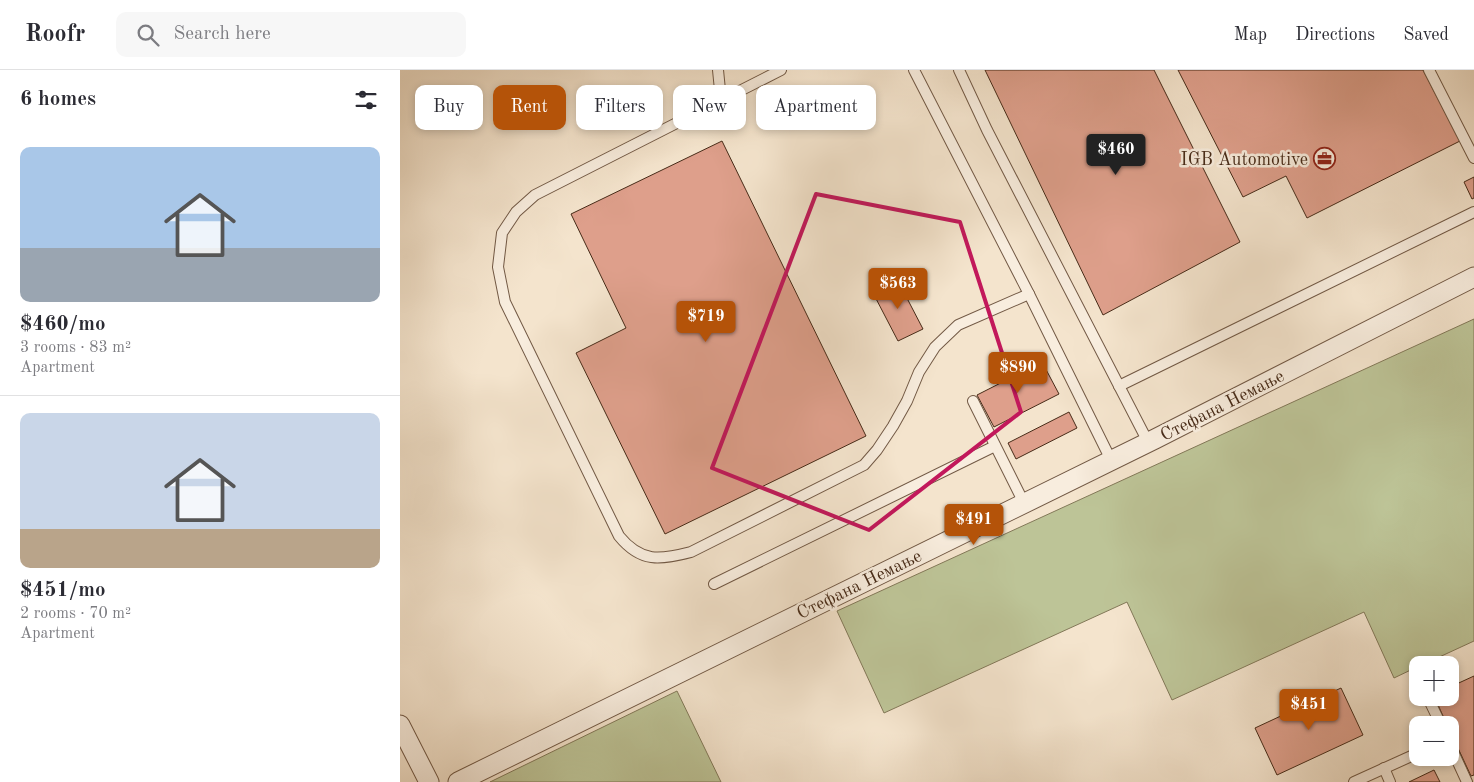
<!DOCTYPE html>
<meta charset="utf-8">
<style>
:root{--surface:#fff;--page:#f7f7f7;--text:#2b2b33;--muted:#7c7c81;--line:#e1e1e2;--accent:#b45309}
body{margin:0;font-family:"Old Standard TT",serif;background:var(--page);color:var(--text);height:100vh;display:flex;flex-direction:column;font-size:19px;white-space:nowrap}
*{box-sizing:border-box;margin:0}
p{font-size:16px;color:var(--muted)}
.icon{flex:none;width:28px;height:28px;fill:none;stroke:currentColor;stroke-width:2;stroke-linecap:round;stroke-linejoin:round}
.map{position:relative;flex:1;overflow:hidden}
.details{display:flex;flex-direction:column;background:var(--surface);width:400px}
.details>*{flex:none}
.hud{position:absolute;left:15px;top:15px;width:475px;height:45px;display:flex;gap:10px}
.fabs{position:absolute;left:1009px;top:586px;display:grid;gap:10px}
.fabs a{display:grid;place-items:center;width:50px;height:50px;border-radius:10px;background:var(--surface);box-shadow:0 2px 8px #0003;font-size:25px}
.price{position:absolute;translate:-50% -42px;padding:0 11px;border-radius:5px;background:var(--accent);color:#fff;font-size:16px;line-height:32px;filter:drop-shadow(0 1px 2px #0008)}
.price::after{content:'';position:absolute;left:50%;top:30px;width:15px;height:11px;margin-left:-8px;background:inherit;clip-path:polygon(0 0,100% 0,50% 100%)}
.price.selected{background:#222;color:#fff}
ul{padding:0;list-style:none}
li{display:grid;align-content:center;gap:10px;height:265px;padding:0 20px}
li+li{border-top:1px solid var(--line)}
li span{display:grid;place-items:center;height:155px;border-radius:10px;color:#555}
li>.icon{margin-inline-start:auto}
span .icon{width:90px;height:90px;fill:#fffc;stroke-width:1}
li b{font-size:21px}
h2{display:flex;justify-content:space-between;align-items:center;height:60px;padding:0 20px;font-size:21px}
.pill{padding:0 18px;border-radius:10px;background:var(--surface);box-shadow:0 2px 8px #0003;font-size:18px;line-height:45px}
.pill.selected{background:var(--accent);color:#fff}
header{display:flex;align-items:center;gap:30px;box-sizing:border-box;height:70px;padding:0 25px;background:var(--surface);border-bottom:1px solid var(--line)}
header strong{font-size:24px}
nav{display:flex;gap:28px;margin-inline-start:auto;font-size:18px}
.search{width:350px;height:45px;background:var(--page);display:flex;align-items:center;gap:12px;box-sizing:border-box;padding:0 18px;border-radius:10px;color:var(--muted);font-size:19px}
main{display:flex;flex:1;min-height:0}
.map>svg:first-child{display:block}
</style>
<header>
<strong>Roofr</strong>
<div class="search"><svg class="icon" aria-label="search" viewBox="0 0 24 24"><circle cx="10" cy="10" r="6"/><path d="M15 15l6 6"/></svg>Search here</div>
<nav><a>Map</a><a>Directions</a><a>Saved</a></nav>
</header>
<main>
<section class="details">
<h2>6 homes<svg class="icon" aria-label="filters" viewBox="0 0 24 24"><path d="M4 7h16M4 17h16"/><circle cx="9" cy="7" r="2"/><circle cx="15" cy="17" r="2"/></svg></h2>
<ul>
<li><span style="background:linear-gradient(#a9c7e8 65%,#9aa5b1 0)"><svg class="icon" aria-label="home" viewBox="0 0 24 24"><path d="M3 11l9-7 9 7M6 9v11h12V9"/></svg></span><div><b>$460/mo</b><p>3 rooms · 83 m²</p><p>Apartment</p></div></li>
<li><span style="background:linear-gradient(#c9d6e8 75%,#b9a48a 0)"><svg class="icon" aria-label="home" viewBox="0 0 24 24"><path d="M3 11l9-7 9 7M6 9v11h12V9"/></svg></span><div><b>$451/mo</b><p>2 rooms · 70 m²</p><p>Apartment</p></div></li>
</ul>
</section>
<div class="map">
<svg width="1074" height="712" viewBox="0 0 1074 712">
<rect width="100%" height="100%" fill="#f4e4cd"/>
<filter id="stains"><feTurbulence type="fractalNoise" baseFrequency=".004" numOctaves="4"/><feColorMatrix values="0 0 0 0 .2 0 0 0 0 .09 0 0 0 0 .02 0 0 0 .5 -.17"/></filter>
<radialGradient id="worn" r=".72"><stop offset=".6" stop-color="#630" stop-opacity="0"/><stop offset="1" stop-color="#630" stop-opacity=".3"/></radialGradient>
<g fill="#bdc497" stroke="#827858">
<polygon points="1074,249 1074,571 1022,595 1018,595 1017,597 994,608 964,542 772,630 727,532 484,643 437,541"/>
<polygon points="277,621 321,712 90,712"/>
</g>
<g fill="#de9f8b" stroke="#472b18">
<polygon points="585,0 754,0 840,172 703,245"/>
<polygon points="778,0 1023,0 1060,71 907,148 886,106 843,127"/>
<polygon points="322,71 466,366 265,464 176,283 226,258 171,144"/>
<polygon points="1074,107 1074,128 1072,129 1064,112"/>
<polygon points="497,209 523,259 498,271 472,221"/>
<polygon points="642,292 659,324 594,357 577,325"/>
<polygon points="669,342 677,358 616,389 608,373"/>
<polygon points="1074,606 1074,705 1071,706 1050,661 1050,655 1047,655 1035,628 1050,628 1050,617"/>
<polygon points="941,618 963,665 877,705 855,658"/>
<polygon points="1034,700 1040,712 1009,712"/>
</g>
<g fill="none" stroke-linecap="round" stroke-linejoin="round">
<defs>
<g id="service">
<polyline points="318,0 321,30"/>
<path d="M 381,0 L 135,125 L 116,142 L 102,163 L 98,197 L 105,232 L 219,466 C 241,493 260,490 291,482 L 464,395 L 477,380 L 493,356 L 507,331 L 519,302 L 535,277 L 558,255 L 629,224"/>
<polyline points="514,0 629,224 711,390"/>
<polyline points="559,0 587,60 748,372"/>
<polyline points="1029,0 1074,88"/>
<polyline points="719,316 1074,142"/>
<polyline points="573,331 624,433"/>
<polyline points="314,514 595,376"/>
<polyline points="1028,628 1041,655"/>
<polyline points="1050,675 1067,712"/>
<polyline points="984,698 990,712"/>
<polyline points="954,712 1018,683"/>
</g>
<g id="minor">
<polyline points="0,655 29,712"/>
<polyline points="58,712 755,369 1074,207"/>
</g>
</defs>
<use href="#service" stroke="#725945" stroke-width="12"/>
<use href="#minor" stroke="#725945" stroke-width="21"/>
<use href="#service" stroke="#f8edde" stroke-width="10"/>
<use href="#minor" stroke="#f8edde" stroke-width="19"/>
</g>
<path fill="none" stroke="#c2185b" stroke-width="4" stroke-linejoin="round" d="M 416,124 L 560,152 L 621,342 L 469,460 L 312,398 Z"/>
<defs>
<symbol id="office-ring" viewBox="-11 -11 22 22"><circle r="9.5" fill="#f8edde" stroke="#8f2418" stroke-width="1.5"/><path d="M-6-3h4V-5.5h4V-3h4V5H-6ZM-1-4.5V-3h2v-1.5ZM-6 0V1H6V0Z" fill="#8f2418"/></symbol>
</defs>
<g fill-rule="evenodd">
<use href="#office-ring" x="912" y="76" width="25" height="25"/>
</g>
<g text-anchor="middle" stroke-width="5" stroke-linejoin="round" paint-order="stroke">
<g font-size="18" fill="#472b18" stroke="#f8edde" text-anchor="end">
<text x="908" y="95">IGB Automotive</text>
</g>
<g font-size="18" fill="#472b18" stroke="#f8edde">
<text transform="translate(822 335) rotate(-27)" y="6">Стефана Немање</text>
<text transform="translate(459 514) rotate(-26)" y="6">Стефана Немање</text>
</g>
</g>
<rect width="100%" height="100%" filter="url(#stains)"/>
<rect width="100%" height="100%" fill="url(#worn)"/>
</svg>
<div class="fabs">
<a>+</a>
<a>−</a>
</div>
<b class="price selected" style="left:716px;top:106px">$460</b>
<b class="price" style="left:498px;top:240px">$563</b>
<b class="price" style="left:306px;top:273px">$719</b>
<b class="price" style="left:618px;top:324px">$890</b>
<b class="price" style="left:574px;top:476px">$491</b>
<b class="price" style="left:909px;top:661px">$451</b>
<div class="hud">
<a class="pill">Buy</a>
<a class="pill selected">Rent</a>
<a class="pill">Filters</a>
<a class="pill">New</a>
<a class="pill">Apartment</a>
</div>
</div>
</main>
